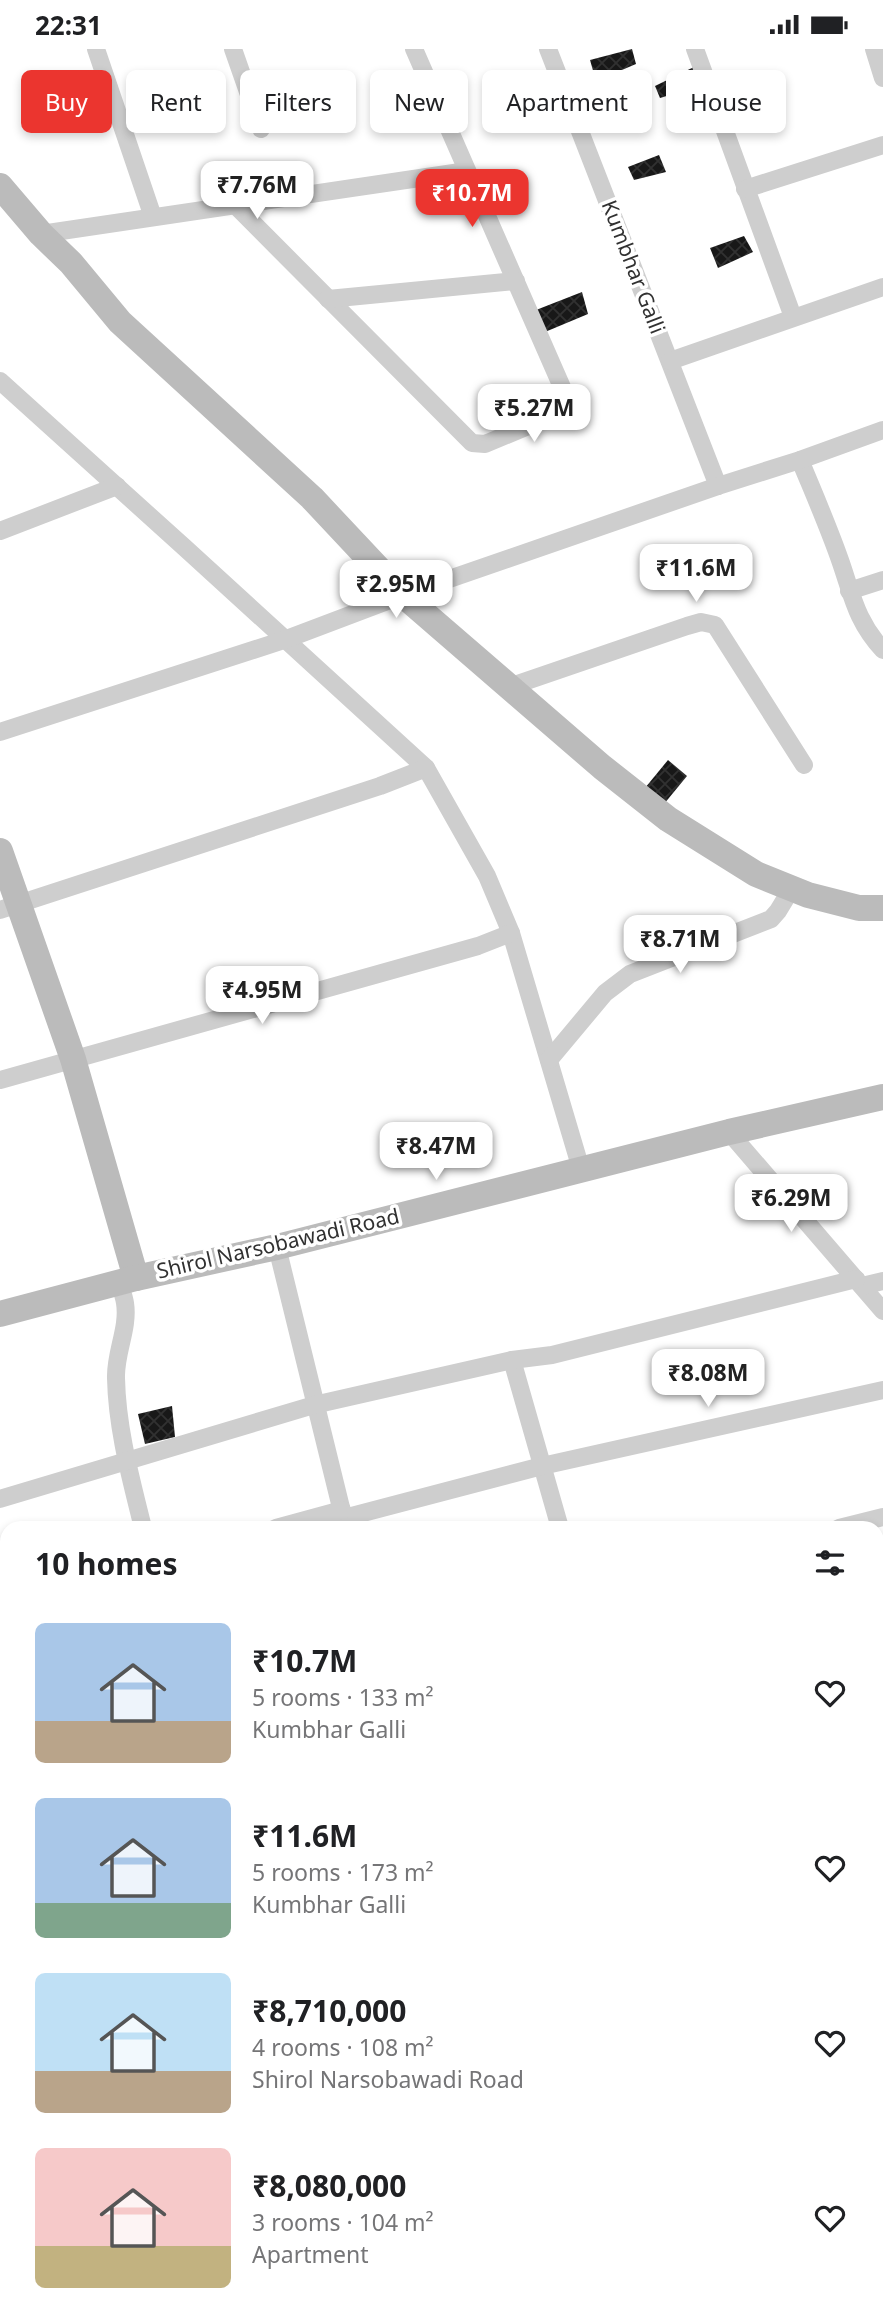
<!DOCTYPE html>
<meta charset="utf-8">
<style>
:root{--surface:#fff;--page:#f6f6f6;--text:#202124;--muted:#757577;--accent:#eb352f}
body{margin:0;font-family:"Noto Sans",sans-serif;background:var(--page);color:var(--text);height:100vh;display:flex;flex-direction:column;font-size:26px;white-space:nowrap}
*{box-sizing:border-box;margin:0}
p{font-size:23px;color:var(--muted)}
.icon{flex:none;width:38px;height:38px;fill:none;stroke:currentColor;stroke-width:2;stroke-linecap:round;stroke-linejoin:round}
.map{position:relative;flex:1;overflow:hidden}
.details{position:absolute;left:0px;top:1472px;width:884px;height:800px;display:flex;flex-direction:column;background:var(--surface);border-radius:21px 21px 0 0;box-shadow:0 4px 10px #0003}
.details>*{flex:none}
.hud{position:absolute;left:21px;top:21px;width:842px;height:63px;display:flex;gap:14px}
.price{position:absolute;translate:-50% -60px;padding:0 16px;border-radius:14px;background:#fff;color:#222;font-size:23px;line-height:46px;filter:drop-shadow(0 2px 4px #0008)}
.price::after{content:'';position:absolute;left:50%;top:42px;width:21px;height:16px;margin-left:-10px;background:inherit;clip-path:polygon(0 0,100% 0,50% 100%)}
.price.on{background:var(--accent);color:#fff}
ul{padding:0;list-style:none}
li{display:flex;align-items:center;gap:21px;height:175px;padding:0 35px}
li span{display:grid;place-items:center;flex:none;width:196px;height:140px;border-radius:10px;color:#555}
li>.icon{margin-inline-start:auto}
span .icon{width:84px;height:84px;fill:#fffc;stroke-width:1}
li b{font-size:30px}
h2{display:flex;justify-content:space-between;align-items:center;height:84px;padding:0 35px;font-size:30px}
.chip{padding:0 24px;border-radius:10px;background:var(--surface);box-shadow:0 4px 10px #0003;font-size:24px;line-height:63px}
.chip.on{background:var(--accent);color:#fff}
.status{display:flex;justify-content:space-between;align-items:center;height:49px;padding:0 35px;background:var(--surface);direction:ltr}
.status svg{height:19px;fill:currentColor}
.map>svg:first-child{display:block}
</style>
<div class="status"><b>22:31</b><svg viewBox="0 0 49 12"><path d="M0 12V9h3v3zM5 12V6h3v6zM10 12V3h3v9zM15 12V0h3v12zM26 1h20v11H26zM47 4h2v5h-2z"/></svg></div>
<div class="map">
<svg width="883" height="2270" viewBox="0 0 883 2270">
<defs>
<pattern id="building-cross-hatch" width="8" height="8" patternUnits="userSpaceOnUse" patternTransform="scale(1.75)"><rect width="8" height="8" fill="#181818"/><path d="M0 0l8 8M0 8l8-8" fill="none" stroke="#313131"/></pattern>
</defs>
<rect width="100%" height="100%" fill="#fff"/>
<g fill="url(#building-cross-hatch)">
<polygon points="632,0 636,15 596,32 590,11"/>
<polygon points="698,16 707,35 660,49 655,37"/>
<polygon points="773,27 778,43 743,55 737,42"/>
<polygon points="659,106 666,123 634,131 628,118"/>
<polygon points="744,187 753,203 718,219 710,199"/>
<polygon points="582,243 588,265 545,283 536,261"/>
<polygon points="668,711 687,727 664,755 645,739"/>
<polygon points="172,1357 175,1388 145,1395 138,1365"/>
</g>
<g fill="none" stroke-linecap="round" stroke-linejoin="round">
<g stroke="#cecece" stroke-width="18">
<polyline points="96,0 153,168"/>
<polyline points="233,0 261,80"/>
<polyline points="548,0 718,437"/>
<polyline points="695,0 793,268"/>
<polyline points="874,0 883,29"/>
<polyline points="745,140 883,96"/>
<polyline points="235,156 472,394 485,395 564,362 567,357 565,345 414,0"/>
<polyline points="41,185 467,122"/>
<polyline points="328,250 516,232"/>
<polyline points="670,312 883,238"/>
<polyline points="0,332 184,498 426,719 487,827 511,884 581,1120"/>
<path d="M 800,411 C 814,445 829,479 841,514 C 853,549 857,573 883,601"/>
<polyline points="0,482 117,437"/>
<polyline points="849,542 883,531"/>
<polyline points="509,638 687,577 701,573 715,576 804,716"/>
<polyline points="0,683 284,591 403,546 718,437 800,411 883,381"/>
<polyline points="0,861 380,737 426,719"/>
<polyline points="549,1011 605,944 630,925 771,870 778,862 792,839"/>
<polyline points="0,1031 478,897 511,884"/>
<polyline points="729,1083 883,1262"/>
<polyline points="277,1198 346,1479"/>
<path d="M 119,1233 C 121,1240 124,1247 125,1254 C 129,1279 115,1304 116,1329 C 117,1380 131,1430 143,1479"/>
<polyline points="862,1237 883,1232"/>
<polyline points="512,1311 560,1479"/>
<polyline points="0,1450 314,1356 512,1311 552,1306 856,1230"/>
<polyline points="344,1469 542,1417 883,1341"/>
<polyline points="276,1479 342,1461"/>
<polyline points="839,1479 883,1468"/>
<polyline points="877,1539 883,1567"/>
<polyline points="0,1552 7,1550"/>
<polyline points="877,1597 883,1595"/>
<polyline points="0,1662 7,1661"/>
<polyline points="877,1735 883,1734"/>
<polyline points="0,1789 7,1787"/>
<polyline points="877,1898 883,1896"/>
<polyline points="877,1968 883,1988"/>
<polyline points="0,1971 7,1969"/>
<polyline points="0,2003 7,2032"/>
<polyline points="0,2126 7,2124"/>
<polyline points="877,2200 883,2197"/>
<polyline points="545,2264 554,2270"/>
<polyline points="584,2270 587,2264"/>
<polyline points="682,2270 686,2264"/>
</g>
<g stroke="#bbb" stroke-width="26">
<polyline points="0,137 41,185 71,214 120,273 312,449 403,546 602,718 668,770 756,825 808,846 859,859 883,859"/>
<polyline points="0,802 73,1010 136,1229"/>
<polyline points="0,1265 136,1229 277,1198 729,1083 883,1048"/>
</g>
</g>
<g text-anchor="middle" stroke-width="7" stroke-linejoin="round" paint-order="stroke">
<g font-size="21" fill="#313131" stroke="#fff">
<text transform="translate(633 218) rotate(69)" y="7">Kumbhar Galli</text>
<text transform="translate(278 1195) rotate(-13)" y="7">Shirol Narsobawadi Road</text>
</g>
</g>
</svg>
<b class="price" style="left:257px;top:172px">₹7.76M</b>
<b class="price on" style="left:472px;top:180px">₹10.7M</b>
<b class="price" style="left:534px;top:395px">₹5.27M</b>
<b class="price" style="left:696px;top:555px">₹11.6M</b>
<b class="price" style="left:396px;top:571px">₹2.95M</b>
<b class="price" style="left:680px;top:926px">₹8.71M</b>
<b class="price" style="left:262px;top:977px">₹4.95M</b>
<b class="price" style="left:436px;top:1133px">₹8.47M</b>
<b class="price" style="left:791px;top:1185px">₹6.29M</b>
<b class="price" style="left:708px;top:1360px">₹8.08M</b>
<div class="hud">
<a class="chip on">Buy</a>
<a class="chip">Rent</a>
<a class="chip">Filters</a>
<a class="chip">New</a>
<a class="chip">Apartment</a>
<a class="chip">House</a>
</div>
<section class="details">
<h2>10 homes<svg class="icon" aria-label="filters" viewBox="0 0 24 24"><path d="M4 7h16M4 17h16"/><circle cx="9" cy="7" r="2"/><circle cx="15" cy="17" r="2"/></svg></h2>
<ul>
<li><span style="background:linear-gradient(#a9c7e8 70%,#b9a48a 0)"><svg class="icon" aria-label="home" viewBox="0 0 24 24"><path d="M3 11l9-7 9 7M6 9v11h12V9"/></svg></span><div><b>₹10.7M</b><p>5 rooms · 133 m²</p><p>Kumbhar Galli</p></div><svg class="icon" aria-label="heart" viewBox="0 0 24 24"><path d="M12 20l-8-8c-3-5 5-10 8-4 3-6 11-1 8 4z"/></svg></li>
<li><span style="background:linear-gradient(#a9c7e8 75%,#7fa58c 0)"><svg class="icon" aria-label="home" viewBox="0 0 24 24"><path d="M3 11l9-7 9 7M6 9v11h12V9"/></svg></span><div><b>₹11.6M</b><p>5 rooms · 173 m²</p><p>Kumbhar Galli</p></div><svg class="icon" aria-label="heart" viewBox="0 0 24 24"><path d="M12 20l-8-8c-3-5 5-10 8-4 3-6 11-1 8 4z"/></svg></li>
<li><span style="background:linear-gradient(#bfe0f5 70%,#b9a48a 0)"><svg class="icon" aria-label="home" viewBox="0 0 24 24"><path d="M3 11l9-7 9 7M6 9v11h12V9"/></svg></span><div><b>₹8,710,000</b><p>4 rooms · 108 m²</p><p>Shirol Narsobawadi Road</p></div><svg class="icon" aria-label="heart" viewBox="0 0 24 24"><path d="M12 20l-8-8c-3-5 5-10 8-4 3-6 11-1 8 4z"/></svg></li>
<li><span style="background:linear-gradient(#f6c9c9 70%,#c2b280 0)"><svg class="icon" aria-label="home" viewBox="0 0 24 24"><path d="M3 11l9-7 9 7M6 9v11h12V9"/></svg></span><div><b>₹8,080,000</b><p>3 rooms · 104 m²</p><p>Apartment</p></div><svg class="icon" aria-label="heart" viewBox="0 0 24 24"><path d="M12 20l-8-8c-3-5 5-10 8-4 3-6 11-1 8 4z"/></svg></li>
</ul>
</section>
</div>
